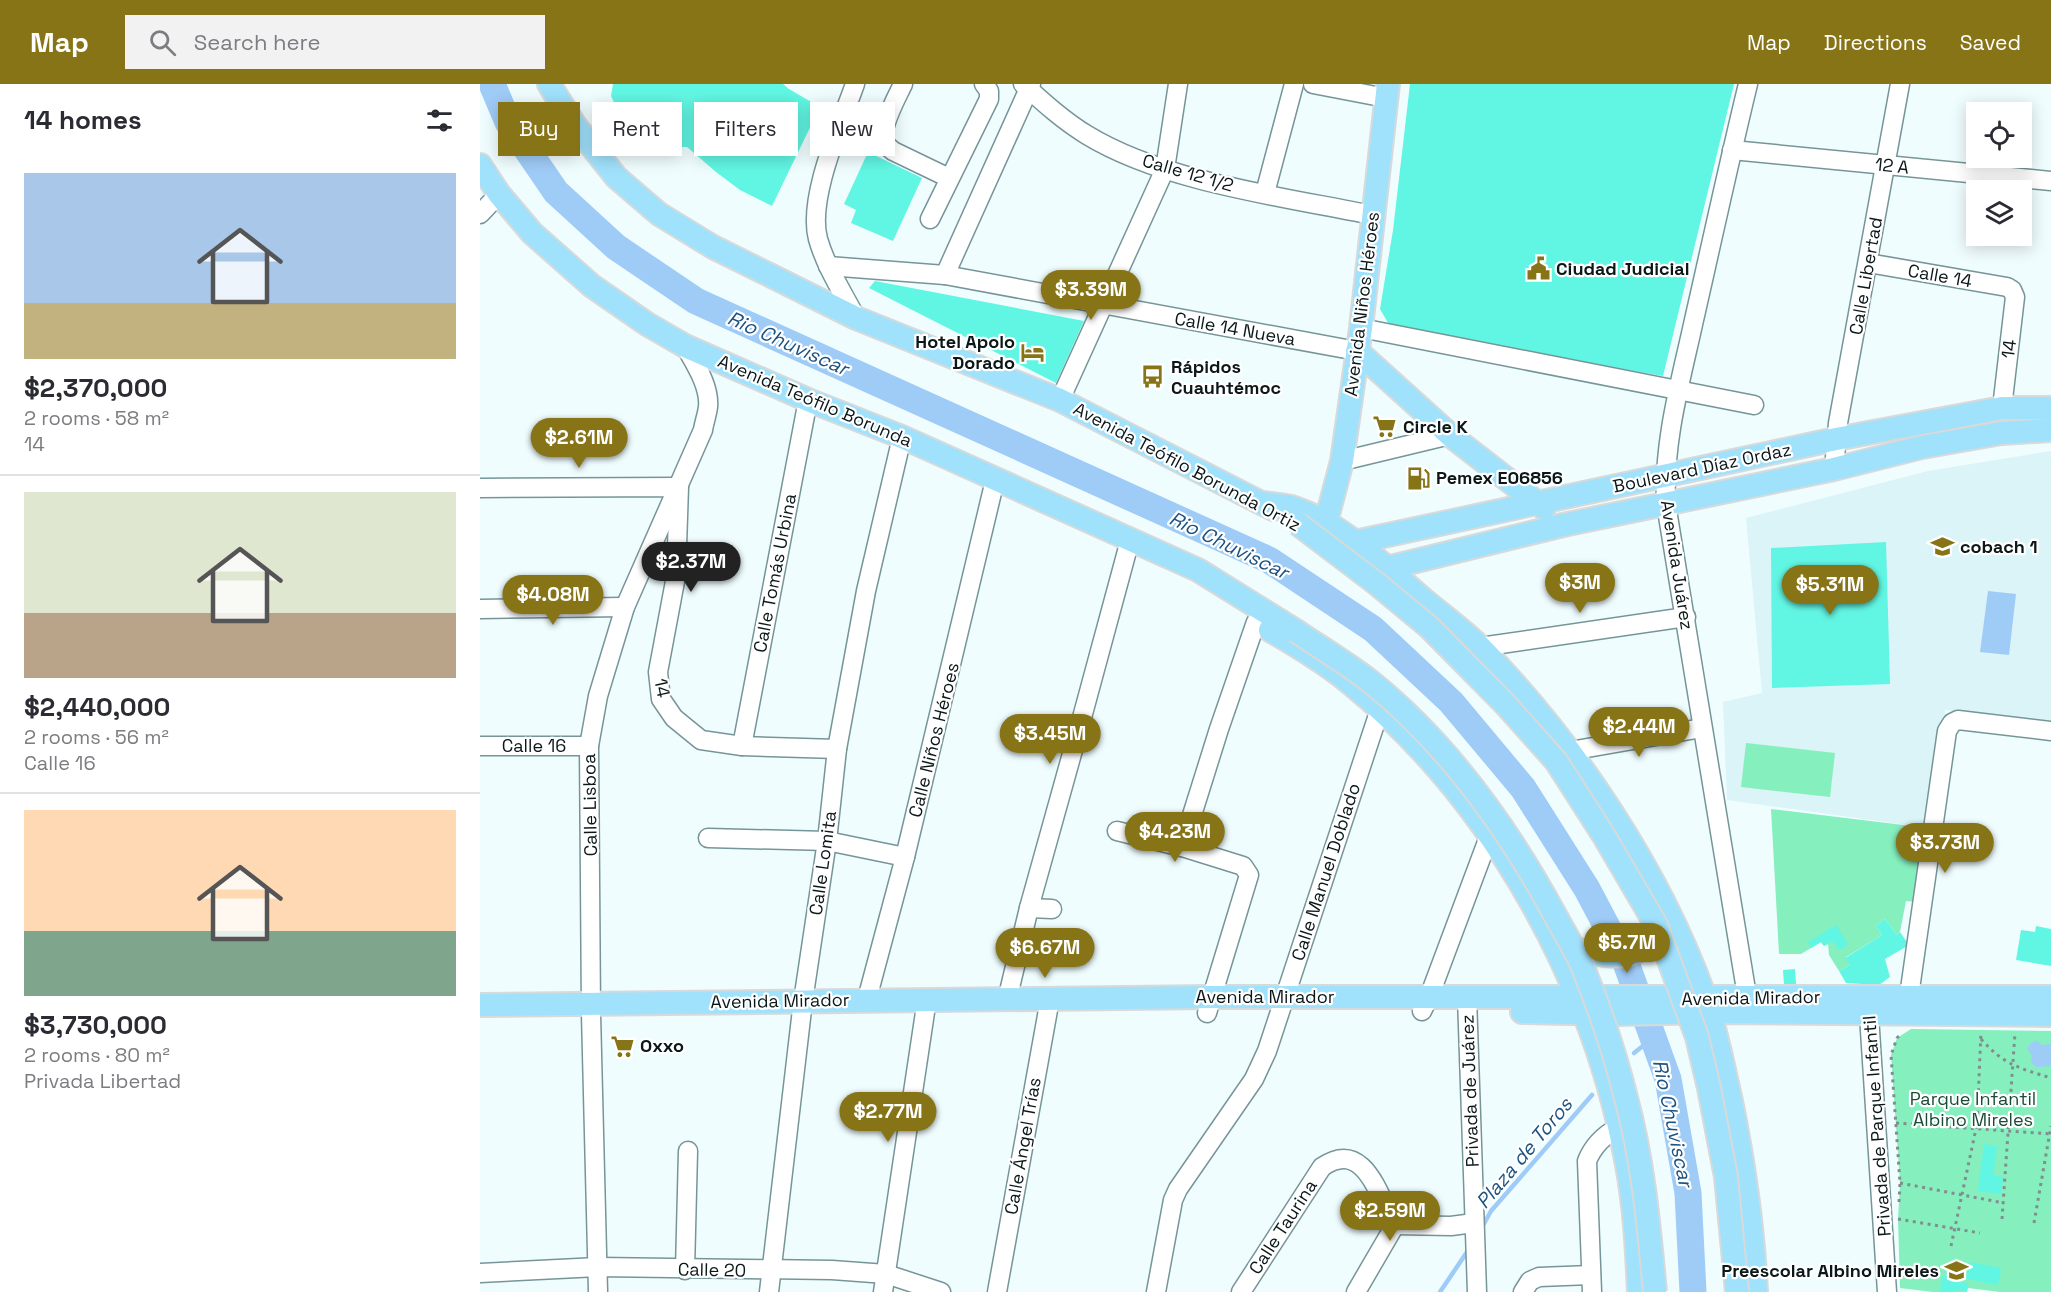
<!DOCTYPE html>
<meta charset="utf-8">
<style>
:root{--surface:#fff;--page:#f2f2f3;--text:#2b2b33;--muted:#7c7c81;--line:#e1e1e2;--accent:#867417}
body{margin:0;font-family:"Space Grotesk",sans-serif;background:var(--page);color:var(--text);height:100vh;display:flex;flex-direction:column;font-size:22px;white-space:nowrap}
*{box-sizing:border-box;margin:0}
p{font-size:20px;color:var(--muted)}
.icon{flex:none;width:33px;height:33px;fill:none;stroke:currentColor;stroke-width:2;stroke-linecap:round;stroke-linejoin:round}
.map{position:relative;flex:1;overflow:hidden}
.panel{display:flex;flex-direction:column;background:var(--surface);width:480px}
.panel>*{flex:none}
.banner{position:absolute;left:18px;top:18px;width:570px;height:54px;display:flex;gap:12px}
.buttons{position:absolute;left:1486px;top:18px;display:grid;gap:12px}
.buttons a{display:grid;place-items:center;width:66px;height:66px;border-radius:0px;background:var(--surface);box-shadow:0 3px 15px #0003;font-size:30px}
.price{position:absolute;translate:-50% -51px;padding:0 14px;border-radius:21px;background:var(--accent);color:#fff;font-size:20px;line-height:39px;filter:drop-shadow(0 2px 3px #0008)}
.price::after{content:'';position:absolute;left:50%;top:36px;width:18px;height:14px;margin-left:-9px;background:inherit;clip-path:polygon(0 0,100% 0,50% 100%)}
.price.selected{background:#222;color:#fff}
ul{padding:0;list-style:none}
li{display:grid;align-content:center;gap:12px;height:318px;padding:0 24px}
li+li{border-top:2px solid var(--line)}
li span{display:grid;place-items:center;height:186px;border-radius:0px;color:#555}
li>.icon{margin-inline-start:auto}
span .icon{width:108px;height:108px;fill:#fffc;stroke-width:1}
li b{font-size:26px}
h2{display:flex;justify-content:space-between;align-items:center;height:72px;padding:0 24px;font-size:26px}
.tag{padding:0 21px;border-radius:0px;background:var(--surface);box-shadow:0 3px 15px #0003;font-size:21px;line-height:54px}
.tag.selected{background:var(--accent);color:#fff}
header{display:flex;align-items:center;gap:36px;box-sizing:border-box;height:84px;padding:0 30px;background:var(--accent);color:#fff}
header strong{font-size:28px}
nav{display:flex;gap:33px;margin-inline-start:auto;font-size:21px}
.search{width:420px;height:54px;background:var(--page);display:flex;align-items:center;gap:15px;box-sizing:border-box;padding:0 21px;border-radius:0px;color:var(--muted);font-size:22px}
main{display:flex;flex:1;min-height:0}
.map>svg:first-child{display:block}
</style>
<header>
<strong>Map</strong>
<div class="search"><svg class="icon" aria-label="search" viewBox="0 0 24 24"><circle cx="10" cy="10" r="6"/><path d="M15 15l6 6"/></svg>Search here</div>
<nav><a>Map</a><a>Directions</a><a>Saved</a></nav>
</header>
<main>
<section class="panel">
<h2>14 homes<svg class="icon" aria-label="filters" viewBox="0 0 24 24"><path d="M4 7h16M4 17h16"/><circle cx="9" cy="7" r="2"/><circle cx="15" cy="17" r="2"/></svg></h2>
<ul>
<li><span style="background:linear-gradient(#a9c7e8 70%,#c2b280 0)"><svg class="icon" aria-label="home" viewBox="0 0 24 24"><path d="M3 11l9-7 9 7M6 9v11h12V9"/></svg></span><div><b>$2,370,000</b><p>2 rooms · 58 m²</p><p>14</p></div></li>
<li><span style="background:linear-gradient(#dfe7d0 65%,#b9a48a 0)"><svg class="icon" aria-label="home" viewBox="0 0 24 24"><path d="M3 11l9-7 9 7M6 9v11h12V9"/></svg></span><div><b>$2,440,000</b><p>2 rooms · 56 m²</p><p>Calle 16</p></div></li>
<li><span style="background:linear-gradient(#ffd9b3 65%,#7fa58c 0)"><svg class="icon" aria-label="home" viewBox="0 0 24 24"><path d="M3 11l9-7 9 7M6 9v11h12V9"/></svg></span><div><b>$3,730,000</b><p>2 rooms · 80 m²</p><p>Privada Libertad</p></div></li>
</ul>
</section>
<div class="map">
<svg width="1571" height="1208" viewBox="0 0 1571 1208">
<rect width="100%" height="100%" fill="#f0fdff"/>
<polygon fill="#dbf4f7" points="1571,367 1571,638 1465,626 1448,744 1247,716 1243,618 1282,609 1266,434 1448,387"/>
<g fill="#86efbe">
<polygon points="1266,659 1355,669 1350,713 1261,703"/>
<polygon points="1291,725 1448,744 1437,818 1426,817 1420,848 1417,851 1405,835 1396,842 1402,851 1366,873 1370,881 1359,887 1349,871 1348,860 1344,862 1341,858 1321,870 1299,870"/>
<polygon points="1431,945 1571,947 1571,1208 1520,1208 1488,1204 1487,1208 1453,1208 1420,1204 1418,1135 1420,1099 1411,971 1417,954"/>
</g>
<g fill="#9fcbf7">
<polygon points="1508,507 1536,510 1529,571 1500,568"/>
<path d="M 1558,957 L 1562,961 L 1571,960 L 1571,982 L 1556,983 L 1551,978 L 1552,972 L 1548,966 C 1548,960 1552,957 1558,957 Z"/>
</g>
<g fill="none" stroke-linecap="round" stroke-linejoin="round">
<g stroke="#9fcbf7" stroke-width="4.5">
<polyline points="1154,969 1173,954"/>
<polyline points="1001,1145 1011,1127 1112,1011"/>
<polyline points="960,1208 989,1165"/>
</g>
<polyline stroke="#9fcbf7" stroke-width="27" points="12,0 28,38 76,108 136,163 216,217 789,476 893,545 971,618 1043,704 1107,805 1146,879 1188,995 1208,1109 1213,1208"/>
</g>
<g fill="#61f6e3">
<polygon points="133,0 303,0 309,5 340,23 292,122 260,106 236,88 207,63 182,63 155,52 144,40 131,12"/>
<polygon points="930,0 1254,0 1183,292 912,246 900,225 913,146"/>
<polygon points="388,68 442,94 413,157 371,139 376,126 364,120"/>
<polygon points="395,197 604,237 576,299 389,204"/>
<polygon points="1406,458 1410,600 1292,604 1291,464"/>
<polygon points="1405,835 1417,851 1420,848 1429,861 1405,875 1410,893 1399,901 1366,899 1359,887 1370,881 1365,874 1402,851 1396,842"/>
<polygon points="1356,841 1368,860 1359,866 1353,857 1344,862 1341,858 1331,864 1328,858"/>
<polygon points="1556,842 1571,845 1571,882 1536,876 1541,846 1555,848"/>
<polygon points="1315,885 1316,900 1304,901 1303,886"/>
<polygon points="1504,1060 1517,1062 1513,1091 1523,1093 1521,1110 1498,1107"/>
<polygon points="1489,1178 1521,1184 1518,1201 1486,1195"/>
<polygon points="1462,1192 1479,1194 1478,1198 1488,1199 1487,1207 1477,1206 1476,1208 1460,1207"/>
</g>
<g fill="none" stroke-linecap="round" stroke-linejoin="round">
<defs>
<g id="minor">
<path d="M 375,0 C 361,40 327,114 338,155 C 346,183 363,209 376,234"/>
<path d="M 423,0 C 417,13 397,48 406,61 C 408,63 411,65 413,67 L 469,94"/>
<path d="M 543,0 C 564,19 584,37 607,51 C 684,98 804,113 892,131"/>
<polyline points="833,0 906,14"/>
<path d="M 1268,0 C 1249,78 1232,157 1214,236 C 1201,296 1183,357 1186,420 L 1269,924"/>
<polyline points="1252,66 1571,97"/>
<polyline points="785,109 814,0"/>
<polyline points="0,130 19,110"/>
<polyline points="450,135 509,15 509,7 504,0"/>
<polyline points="1388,179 1527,203 1532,206 1535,213 1522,324"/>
<polyline points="348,182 465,191 877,267"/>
<polyline points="465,191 551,0"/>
<polyline points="881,244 1274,321"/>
<polyline points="580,316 685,85 698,0"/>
<polyline points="862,377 970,351"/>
<polyline points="1354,385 1358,339 1420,0"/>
<polyline points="0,404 199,403 196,492 178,588 181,615 194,634 221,656 262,662 357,665"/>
<polyline points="0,525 145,523"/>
<polyline points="1000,563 1206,533"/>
<polyline points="0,662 109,662"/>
<polyline points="262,662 328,316"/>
<polyline points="1090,667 1222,644"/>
<polyline points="637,747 702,763 763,782 769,791 727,929"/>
<polyline points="228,754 347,757 425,773"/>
<polyline points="702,763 739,645 776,538"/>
<polyline points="549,824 572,825"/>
<polyline points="987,913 997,1208"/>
<polyline points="387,915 425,773 515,396"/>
<polyline points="527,916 549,824 600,641 650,456"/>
<polyline points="1388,916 1407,1208"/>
<polyline points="1427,926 1467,647 1472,639 1478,636 1571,647"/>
<polyline points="942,927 949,913 1010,750"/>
<polyline points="205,1186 208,1067"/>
<polyline points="0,1189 118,1183 352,1186 406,1190 461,1208"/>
<path d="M 118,1208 L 111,930 L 109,662 L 118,612 L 145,523 L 223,346 C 224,339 227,331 228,323 C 230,302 215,280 205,262"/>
<polyline points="289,1208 323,917 347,757 357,665 386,507 422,353"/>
<polyline points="403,1208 447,915"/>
<polyline points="517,1208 570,915"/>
<polyline points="676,1208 693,1116 698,1105 774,995 787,967 900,625"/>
<path d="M 761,1208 L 842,1083 C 885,1054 898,1112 915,1141 L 971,1142 L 994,1139"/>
<polyline points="876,1208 915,1141"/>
<polyline points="1043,1208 1050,1197 1059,1193 1111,1191"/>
<path d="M 1112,1208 L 1107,1077 C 1113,1062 1124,1051 1139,1043"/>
</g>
<g id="major">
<polyline points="69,0 94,40 136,93 179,130 233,163 376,234 580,316 793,425"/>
<polyline points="0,81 19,110 52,149 112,202 167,240 205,262 328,316 422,353 718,486 816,547"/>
<polyline points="877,267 970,351 1064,424"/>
<path d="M 782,419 C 791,420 802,421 811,423 C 862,439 904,482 944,516 C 963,532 984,547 1001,564 C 1094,659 1179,786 1224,911 C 1236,945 1243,982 1251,1017 C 1264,1081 1273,1143 1276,1208"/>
<polyline points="846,438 862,377 881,244 908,0"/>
<polyline points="875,458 1356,355 1522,324 1571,324"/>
<polyline points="907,484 1083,441 1354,385 1442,363 1521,349 1571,346"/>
<path d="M 790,546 C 817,562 846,579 870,599 C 1014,717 1114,899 1147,1081 C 1155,1123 1157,1166 1159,1208"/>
<path d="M 1078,861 C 1104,867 1145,882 1167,860 C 1175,853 1180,841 1185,832"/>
<polyline points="0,921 731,913 1571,913"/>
<polyline points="1042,928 1136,930 1229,928 1571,931"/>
</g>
</defs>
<use href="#minor" stroke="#769599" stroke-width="21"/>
<use href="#major" stroke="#d8dada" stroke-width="26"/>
<g stroke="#818e8f" stroke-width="3" stroke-dasharray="3 4.5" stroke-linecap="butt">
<path d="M 1501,955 C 1524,981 1539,984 1571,994"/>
<polyline points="1416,1039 1571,1050"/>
<polyline points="1420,1099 1524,1119"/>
<polyline points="1419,1118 1420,1099 1411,971 1417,954 1422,949"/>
<polyline points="1418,1135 1500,1149"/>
<polyline points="1522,1135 1535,949"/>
<polyline points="1554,1139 1571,1042"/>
<polyline points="1471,1162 1497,1040 1501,948"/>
</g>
<use href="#minor" stroke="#fff" stroke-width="18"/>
<use href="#major" stroke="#a0e1fb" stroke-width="22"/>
<defs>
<g id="major-bridge">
<polyline points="818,440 897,500 949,543 1026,621 1076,677 1124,752 1176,841 1217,953 1229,1004 1246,1093 1257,1208"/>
<path d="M 816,547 C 841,564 868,580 891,598 C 968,660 1027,743 1074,829 C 1083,846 1094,863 1102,881 C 1119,923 1134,966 1145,1010 C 1163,1075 1169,1142 1175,1208"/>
</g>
</defs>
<use href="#major-bridge" stroke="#d8dada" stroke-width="26" stroke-linecap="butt"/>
<use href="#major-bridge" stroke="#a0e1fb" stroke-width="22"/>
</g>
<defs>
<symbol id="civic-bare" viewBox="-9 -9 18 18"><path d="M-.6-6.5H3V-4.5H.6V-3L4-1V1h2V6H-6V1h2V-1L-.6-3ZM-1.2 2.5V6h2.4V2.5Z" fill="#867417" stroke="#fff" stroke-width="2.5" paint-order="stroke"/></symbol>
<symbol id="hotel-bare" viewBox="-9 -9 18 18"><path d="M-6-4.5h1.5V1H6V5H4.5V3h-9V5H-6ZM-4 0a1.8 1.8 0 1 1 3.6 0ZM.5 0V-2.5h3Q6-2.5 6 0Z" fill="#867417" stroke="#fff" stroke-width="2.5" paint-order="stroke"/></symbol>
<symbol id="bus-bare" viewBox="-9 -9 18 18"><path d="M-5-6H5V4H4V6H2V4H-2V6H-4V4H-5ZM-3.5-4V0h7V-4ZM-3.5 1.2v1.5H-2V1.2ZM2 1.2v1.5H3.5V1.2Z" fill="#867417" stroke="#fff" stroke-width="2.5" paint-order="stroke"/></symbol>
<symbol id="supermarket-bare" viewBox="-9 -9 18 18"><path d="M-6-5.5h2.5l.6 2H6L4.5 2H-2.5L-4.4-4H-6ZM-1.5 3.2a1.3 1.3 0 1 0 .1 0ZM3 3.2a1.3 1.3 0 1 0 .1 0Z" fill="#867417" stroke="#fff" stroke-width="2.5" paint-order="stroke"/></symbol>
<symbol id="fuel-bare" viewBox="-9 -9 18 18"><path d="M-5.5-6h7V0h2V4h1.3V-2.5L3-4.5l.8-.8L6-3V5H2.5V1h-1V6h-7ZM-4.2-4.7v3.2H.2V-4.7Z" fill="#867417" stroke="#fff" stroke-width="2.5" paint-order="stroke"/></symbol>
<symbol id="school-bare" viewBox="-9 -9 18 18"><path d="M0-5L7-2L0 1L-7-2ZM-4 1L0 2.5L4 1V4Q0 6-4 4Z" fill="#867417" stroke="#fff" stroke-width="2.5" paint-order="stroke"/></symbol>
</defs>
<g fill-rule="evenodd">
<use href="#civic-bare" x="1042" y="168" width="33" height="33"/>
<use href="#hotel-bare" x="536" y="252" width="33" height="33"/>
<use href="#bus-bare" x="656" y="276" width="33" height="33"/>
<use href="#supermarket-bare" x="888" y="326" width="33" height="33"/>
<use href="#fuel-bare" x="922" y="378" width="33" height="33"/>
<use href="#school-bare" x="1446" y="446" width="33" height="33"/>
<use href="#supermarket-bare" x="126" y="946" width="33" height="33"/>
<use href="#school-bare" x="1460" y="1170" width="33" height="33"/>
</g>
<g text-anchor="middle" stroke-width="4.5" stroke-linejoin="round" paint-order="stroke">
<g font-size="18" fill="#0b1718" stroke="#fff">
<text transform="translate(1412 82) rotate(6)" y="6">12 A</text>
<text transform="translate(708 89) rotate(16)" y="6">Calle 12 1/2</text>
<text transform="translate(1386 192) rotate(-80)" y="6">Calle Libertad</text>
<text transform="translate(1460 192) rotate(10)" y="6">Calle 14</text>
<text transform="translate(882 220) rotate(-83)" y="6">Avenida Niños Héroes</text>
<text transform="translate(755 245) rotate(10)" y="6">Calle 14 Nueva</text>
<text transform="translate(1529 265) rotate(-83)" y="6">14</text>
<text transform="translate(335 317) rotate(23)" y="6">Avenida Teófilo Borunda</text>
<text transform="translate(707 383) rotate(28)" y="6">Avenida Teófilo Borunda Ortiz</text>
<text transform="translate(1222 384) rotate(-12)" y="6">Boulevard Díaz Ordaz</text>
<text transform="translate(1197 481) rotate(81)" y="6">Avenida Juárez</text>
<text transform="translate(295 489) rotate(-79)" y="6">Calle Tomás Urbina</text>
<text transform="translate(182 604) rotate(78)" y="6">14</text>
<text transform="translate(454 656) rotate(-76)" y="6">Calle Niños Héroes</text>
<text x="54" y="668">Calle 16</text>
<text transform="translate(110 721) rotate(-91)" y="6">Calle Lisboa</text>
<text transform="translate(343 779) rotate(-82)" y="6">Calle Lomita</text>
<text transform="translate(846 788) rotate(-72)" y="6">Calle Manuel Doblado</text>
<text x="785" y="919">Avenida Mirador</text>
<text transform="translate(1271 914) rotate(-1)" y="6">Avenida Mirador</text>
<text transform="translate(300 917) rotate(-1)" y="6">Avenida Mirador</text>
<text transform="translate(990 1007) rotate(-92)" y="6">Privada de Juárez</text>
<text transform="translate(1397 1042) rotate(-94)" y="6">Privada de Parque Infantil</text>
<text transform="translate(543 1062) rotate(-80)" y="6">Calle Ángel Trías</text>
<text transform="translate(803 1143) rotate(-57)" y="6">Calle Taurina</text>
<text transform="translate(232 1186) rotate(1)" y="6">Calle 20</text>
</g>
<g font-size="18" font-weight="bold" fill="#0b1718" stroke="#fff" text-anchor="start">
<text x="1076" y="191">Ciudad Judicial</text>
<text x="535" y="264" text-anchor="end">Hotel Apolo<tspan x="535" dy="21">Dorado</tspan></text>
<text x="691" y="289">Rápidos<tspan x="691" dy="21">Cuauhtémoc</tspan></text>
<text x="923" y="349">Circle K</text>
<text x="956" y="400">Pemex E06856</text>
<text x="1480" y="469">cobach 1</text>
<text x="160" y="968">Oxxo</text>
<text x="1459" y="1193" text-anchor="end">Preescolar Albino Mireles</text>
</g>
<g font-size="18" fill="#1b4b37" stroke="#fff">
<text x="1493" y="1021">Parque Infantil<tspan x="1493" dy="21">Albino Mireles</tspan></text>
</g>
<g font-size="20" font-style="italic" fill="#1e5381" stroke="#fff">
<text transform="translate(308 259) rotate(24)" y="7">Rio Chuviscar</text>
<text transform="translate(749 461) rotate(26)" y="7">Rio Chuviscar</text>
<text transform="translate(1193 1039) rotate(78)" y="7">Rio Chuviscar</text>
<text transform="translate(1044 1069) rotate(-50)" y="7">Plaza de Toros</text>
</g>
</g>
</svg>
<div class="buttons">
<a><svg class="icon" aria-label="locate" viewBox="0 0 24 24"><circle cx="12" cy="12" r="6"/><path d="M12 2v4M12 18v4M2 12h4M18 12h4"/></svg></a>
<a><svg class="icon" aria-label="layers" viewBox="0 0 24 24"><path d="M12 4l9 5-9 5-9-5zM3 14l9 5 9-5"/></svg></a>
</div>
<b class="price" style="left:611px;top:237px">$3.39M</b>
<b class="price" style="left:99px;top:385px">$2.61M</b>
<b class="price selected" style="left:211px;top:509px">$2.37M</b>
<b class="price" style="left:1100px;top:530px">$3M</b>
<b class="price" style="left:1350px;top:532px">$5.31M</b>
<b class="price" style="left:73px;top:542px">$4.08M</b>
<b class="price" style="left:1159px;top:674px">$2.44M</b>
<b class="price" style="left:570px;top:681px">$3.45M</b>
<b class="price" style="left:695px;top:779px">$4.23M</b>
<b class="price" style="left:1465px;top:790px">$3.73M</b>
<b class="price" style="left:1147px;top:890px">$5.7M</b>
<b class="price" style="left:565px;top:895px">$6.67M</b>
<b class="price" style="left:408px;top:1059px">$2.77M</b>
<b class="price" style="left:910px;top:1158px">$2.59M</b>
<div class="banner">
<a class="tag selected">Buy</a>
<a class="tag">Rent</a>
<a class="tag">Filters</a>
<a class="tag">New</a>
</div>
</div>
</main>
